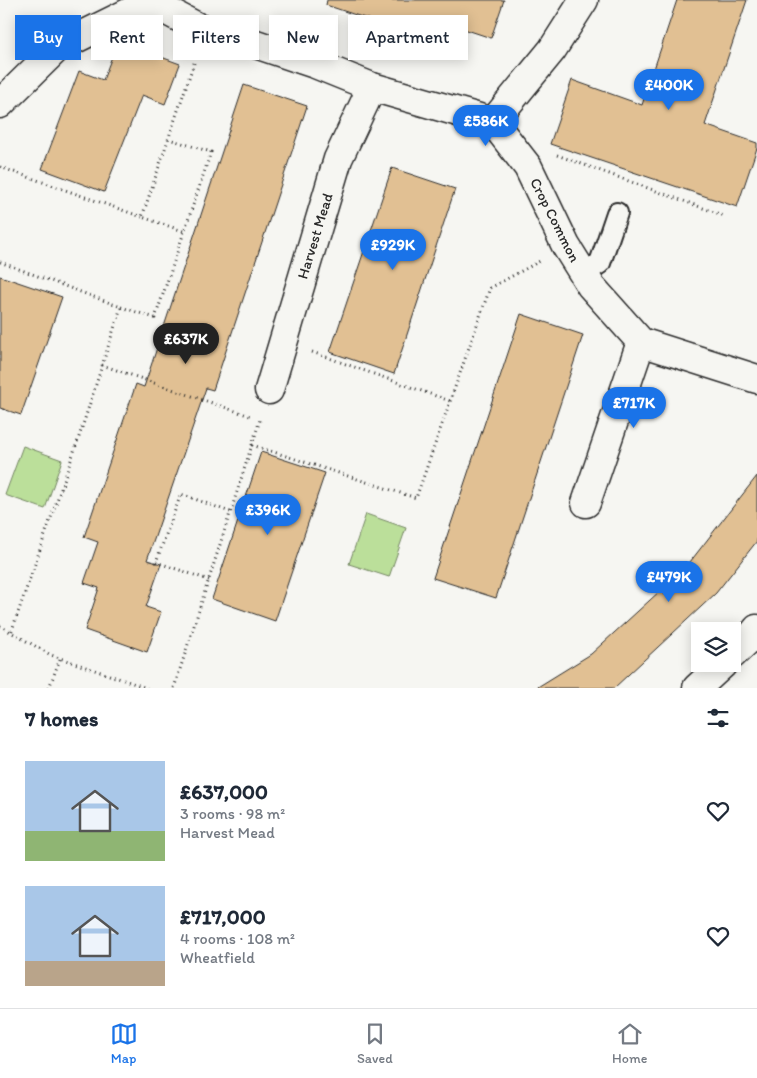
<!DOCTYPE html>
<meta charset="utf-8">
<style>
:root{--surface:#fff;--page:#f6f6f7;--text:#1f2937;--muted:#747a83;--line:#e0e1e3;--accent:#1a73e8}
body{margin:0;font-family:Itim,sans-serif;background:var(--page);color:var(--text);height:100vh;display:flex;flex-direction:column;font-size:19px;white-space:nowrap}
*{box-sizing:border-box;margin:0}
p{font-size:16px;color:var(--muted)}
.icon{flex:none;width:28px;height:28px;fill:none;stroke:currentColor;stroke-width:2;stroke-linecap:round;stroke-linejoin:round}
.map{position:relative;height:688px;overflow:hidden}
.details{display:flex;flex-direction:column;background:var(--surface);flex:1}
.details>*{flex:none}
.hud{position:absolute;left:15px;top:15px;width:500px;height:45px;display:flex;gap:10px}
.fabs{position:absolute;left:691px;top:622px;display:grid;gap:10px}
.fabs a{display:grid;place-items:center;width:50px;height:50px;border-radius:0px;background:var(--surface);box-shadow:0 2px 12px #0003;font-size:25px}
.price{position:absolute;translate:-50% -42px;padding:0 11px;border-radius:18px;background:var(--accent);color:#fff;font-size:16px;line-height:32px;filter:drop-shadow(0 1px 2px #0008)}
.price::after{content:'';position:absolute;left:50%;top:30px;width:15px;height:11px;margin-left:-8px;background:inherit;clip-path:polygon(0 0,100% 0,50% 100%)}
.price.selected{background:#222;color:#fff}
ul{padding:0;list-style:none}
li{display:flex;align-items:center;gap:15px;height:125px;padding:0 25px}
li span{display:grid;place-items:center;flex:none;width:140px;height:100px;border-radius:0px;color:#555}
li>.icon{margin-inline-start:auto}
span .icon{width:60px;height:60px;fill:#fffc;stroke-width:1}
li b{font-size:21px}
h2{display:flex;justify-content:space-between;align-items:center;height:60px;padding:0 25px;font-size:21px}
.chip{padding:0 18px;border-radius:0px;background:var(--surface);box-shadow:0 2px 12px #0003;font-size:18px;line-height:45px}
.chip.selected{background:var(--accent);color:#fff}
.tabs{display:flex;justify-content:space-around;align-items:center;height:70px;border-top:1px solid var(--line);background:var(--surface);font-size:14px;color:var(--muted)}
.tabs a{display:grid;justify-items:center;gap:2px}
.tabs .selected{color:var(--accent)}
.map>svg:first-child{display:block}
</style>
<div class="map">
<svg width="757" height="688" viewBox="0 0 757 688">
<rect width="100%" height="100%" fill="#f6f6f2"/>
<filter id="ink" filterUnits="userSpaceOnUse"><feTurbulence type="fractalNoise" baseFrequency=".02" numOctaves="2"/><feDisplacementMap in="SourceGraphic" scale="10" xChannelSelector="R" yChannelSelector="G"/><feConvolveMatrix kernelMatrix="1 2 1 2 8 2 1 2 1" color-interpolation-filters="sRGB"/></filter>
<g filter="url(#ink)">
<g fill="#bbdf9a" stroke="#738562">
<polygon points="23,446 62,460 45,509 5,495"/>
<polygon points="366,514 406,528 389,577 349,564"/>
</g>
<g fill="#e1c093" stroke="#2b2b2b">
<polygon points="327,0 504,0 491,38 452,25 445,45 326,5"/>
<polygon points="677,0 747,0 705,125 757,143 757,148 737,207 550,144 572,80 642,105"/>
<polygon points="118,41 180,64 165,104 142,95 104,192 42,169 79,71 103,80"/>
<polygon points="244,85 307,106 213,390 206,388 147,560 161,564 146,607 161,612 147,652 85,630 99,588 84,583 98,542 84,537 136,384 144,387"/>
<polygon points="392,168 455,189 394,374 330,352"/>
<polygon points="0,276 62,297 21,415 0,408"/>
<polygon points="521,314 583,335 496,598 433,578"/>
<polygon points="261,452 325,473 275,621 212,599"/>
<polygon points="757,476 757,541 716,593 614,688 536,688 591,654 661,590 665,594"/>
</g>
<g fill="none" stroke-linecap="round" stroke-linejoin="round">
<defs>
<polyline id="service" points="583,274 600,263 617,213"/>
<g id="minor">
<polyline points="149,0 150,2 205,31 241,39 315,64 372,87 493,122 528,167 566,246 591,286 641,342 757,379"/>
<polyline points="0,104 57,48 150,2"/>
<polyline points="493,122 552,50 584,0"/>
<polyline points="269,390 338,159 372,87"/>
<polyline points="586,503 641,342"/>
<polyline points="732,655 748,640 757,629"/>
<polyline points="697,688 723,664"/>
</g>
</defs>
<use href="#service" stroke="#2b2b2b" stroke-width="24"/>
<use href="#minor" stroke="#2b2b2b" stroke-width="31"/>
<g stroke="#2b2b2b" stroke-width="3" stroke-dasharray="1 4" stroke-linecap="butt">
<polyline points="557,155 725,216"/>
<polyline points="0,167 142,217"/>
<polyline points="183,231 142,217 195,60"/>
<polyline points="0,262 121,307 79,437 11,633"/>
<polyline points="121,307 155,318 211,152 169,139"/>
<polyline points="312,352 450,401"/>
<polyline points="102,365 250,416"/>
<polyline points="252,445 416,498 490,288 540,261"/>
<polyline points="209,580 156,562 181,494 230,512"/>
<polyline points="0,626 51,655 147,688"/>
<polyline points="49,688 60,659"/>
<polyline points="174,688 260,420"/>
</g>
<use href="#service" stroke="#f6f6f2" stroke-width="20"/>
<use href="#minor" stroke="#f6f6f2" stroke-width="28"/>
</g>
</g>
<g text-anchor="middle" stroke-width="5" stroke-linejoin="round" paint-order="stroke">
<g font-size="15" fill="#2b2b2b" stroke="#f6f6f2">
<text transform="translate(555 220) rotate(63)" y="5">Crop Common</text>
<text transform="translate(315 236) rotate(-73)" y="5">Harvest Mead</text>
</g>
</g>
</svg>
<div class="fabs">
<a><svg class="icon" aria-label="layers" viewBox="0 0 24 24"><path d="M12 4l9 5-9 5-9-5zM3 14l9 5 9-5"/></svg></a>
</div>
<b class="price" style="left:669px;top:111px">£400K</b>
<b class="price" style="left:486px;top:147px">£586K</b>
<b class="price" style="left:393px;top:271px">£929K</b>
<b class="price selected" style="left:186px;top:365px">£637K</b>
<b class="price" style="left:634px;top:429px">£717K</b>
<b class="price" style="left:268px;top:536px">£396K</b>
<b class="price" style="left:669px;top:603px">£479K</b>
<div class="hud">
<a class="chip selected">Buy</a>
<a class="chip">Rent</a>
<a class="chip">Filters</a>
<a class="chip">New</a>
<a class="chip">Apartment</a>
</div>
</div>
<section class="details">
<h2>7 homes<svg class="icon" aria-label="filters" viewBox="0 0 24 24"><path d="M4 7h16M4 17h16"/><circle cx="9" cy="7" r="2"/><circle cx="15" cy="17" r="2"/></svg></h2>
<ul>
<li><span style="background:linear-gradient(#a9c7e8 70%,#8fb573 0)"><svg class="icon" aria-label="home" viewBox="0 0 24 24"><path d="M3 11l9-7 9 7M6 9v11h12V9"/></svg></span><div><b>£637,000</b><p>3 rooms · 98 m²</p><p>Harvest Mead</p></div><svg class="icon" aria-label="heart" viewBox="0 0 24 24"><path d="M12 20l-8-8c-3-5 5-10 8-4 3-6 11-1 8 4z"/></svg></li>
<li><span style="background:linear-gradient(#a9c7e8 75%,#b9a48a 0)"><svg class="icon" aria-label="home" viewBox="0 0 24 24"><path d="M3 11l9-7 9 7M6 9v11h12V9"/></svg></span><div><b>£717,000</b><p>4 rooms · 108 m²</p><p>Wheatfield</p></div><svg class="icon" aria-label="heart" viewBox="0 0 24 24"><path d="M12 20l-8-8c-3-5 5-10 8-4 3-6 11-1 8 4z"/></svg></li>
</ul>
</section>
<nav class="tabs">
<a class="selected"><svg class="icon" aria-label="map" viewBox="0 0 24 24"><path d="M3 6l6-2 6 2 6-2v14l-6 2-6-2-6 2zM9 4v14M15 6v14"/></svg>Map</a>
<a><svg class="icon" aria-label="saved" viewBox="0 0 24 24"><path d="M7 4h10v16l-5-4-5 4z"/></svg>Saved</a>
<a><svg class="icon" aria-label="home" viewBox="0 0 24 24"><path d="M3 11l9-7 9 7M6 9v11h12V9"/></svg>Home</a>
</nav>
